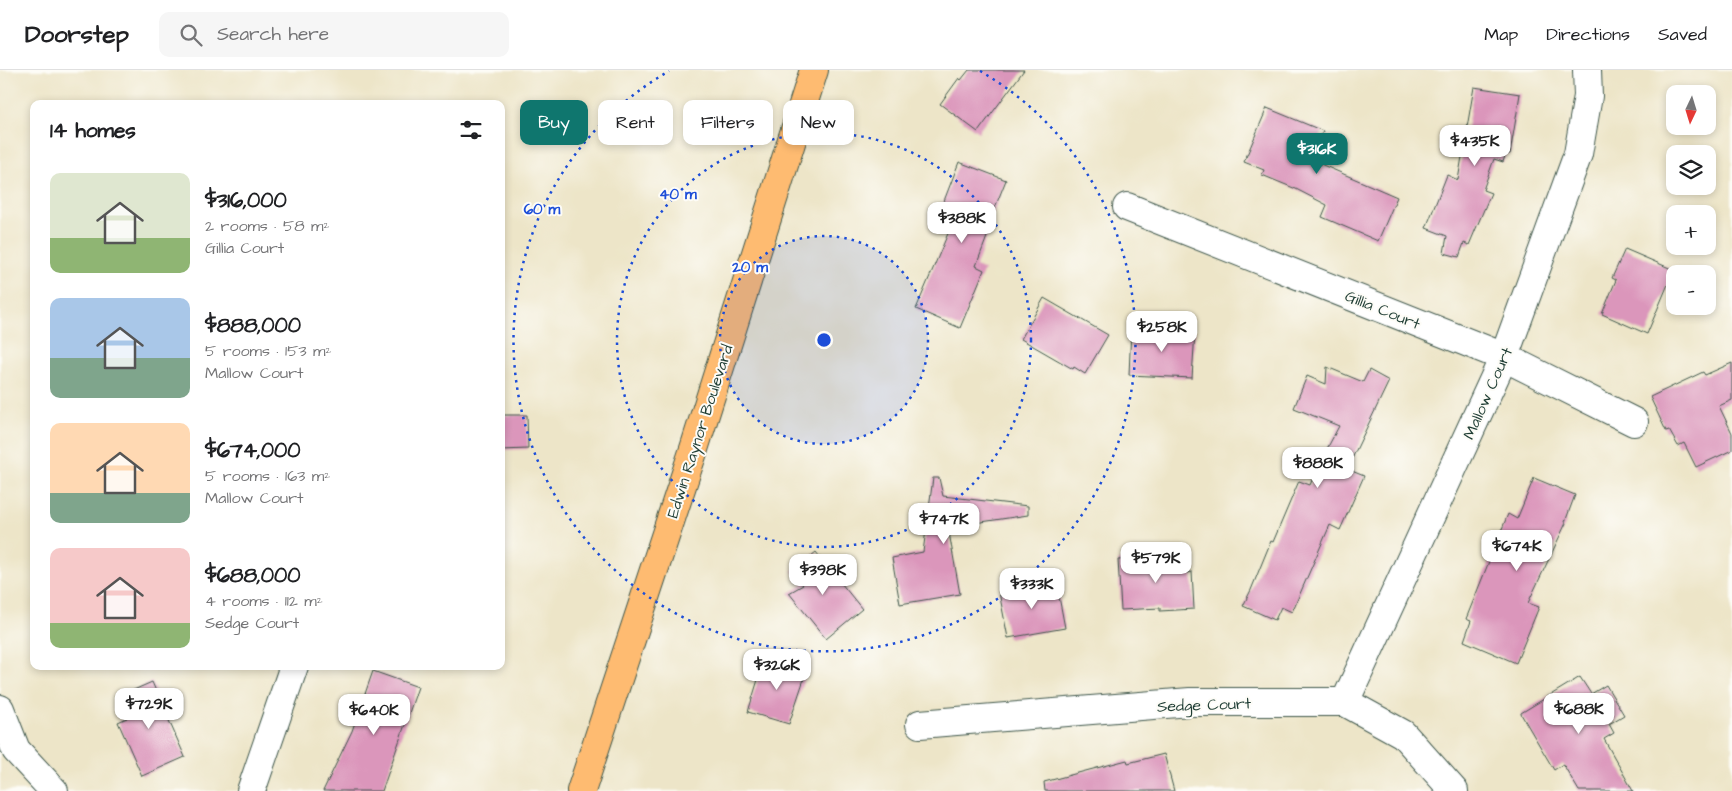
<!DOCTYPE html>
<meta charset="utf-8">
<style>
:root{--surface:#fff;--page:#f6f6f6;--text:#202124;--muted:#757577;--line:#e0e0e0;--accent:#0f766e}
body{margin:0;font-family:"Architects Daughter",sans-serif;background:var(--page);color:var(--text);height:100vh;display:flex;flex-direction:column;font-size:19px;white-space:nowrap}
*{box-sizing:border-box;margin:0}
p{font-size:16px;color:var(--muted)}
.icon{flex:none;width:28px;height:28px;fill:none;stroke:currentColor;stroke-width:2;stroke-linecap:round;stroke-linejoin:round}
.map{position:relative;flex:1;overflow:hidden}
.panel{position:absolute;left:30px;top:30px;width:475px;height:570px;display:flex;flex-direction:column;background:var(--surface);border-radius:10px;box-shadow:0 2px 8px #0003}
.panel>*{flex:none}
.guide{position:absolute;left:520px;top:30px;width:475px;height:45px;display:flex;gap:10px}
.needle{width:32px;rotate:184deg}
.tools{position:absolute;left:1666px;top:15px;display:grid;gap:10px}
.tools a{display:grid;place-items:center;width:50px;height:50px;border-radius:10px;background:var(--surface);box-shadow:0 2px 8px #0003;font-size:25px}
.price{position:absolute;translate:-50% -42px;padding:0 11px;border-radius:10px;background:#fff;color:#222;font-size:16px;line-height:32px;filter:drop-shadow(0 1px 2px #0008)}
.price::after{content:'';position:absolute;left:50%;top:30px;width:15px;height:11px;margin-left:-8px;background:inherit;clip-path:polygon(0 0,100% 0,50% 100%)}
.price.on{background:var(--accent);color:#fff}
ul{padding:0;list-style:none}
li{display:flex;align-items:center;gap:15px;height:125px;padding:0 20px}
li span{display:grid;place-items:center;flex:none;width:140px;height:100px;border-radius:10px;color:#555}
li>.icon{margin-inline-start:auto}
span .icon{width:60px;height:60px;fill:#fffc;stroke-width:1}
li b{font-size:21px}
h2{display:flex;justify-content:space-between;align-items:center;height:60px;padding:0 20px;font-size:21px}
.tag{padding:0 18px;border-radius:10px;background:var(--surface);box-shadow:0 2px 8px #0003;font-size:18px;line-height:45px}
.tag.on{background:var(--accent);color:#fff}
header{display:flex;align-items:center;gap:30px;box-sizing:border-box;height:70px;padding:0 25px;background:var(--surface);border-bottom:1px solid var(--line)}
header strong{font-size:24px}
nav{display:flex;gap:28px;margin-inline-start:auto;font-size:18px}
.search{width:350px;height:45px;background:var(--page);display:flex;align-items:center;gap:12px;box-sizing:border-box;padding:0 18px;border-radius:10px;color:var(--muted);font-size:19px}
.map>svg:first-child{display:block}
</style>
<header>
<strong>Doorstep</strong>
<div class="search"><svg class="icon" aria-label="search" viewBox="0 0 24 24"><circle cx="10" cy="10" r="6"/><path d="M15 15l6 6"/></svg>Search here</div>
<nav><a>Map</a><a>Directions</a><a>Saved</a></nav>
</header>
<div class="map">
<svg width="1732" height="721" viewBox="0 0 1732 721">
<rect width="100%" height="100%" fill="#fdfcf7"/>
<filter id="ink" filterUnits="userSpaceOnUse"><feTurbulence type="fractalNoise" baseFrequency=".02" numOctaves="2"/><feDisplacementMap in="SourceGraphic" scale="10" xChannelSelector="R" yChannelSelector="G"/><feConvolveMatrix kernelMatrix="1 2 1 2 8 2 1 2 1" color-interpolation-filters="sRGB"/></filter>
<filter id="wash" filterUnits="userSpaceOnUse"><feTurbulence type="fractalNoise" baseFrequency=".0096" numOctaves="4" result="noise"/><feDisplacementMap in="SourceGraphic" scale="20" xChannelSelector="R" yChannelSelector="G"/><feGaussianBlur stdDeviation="1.12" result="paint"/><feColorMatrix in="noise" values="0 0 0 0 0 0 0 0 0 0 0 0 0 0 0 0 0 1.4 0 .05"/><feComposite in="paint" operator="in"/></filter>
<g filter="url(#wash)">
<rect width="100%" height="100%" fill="#ede5c8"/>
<g id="blocks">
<g fill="#db96bb">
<polygon points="969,0 1024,0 978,62 940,34 959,8 961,10"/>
<polygon points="1474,17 1520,24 1510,84 1506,83 1503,92 1494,89 1483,120 1491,123 1469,175 1464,173 1459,187 1444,183 1447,166 1426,158 1447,105 1458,110"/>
<polygon points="1267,38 1323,61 1311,90 1397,127 1378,171 1322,147 1327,135 1296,119 1262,105 1264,100 1244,92"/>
<polygon points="959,92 1006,110 990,150 993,151 976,196 984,200 960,258 916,239 952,154 937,149"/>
<polygon points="1625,179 1674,200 1647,264 1602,244 1616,210 1612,208"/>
<polygon points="1044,228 1108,265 1085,304 1074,297 1073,299 1021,269"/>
<polygon points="1131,258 1195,261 1192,308 1129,305"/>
<polygon points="1732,293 1732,330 1719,336 1732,363 1732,380 1696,397 1684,373 1678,376 1669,360 1666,361 1650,327 1703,302 1705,305"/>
<polygon points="1327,297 1363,312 1369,300 1389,311 1347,399 1364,406 1340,460 1330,455 1292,542 1281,537 1275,550 1243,536 1251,520 1271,471 1273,472 1299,411 1310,415 1320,392 1339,356 1294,338 1307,306 1326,314"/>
<polygon points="501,345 527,345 528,379 501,380"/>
<polygon points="933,408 939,408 943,426 1028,436 1028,445 948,457 960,524 900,534 892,488 923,482"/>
<polygon points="1534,408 1575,425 1565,452 1566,453 1528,533 1539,537 1516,593 1464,571 1471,551 1466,549 1508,444 1517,449"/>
<polygon points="816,482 862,539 826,569 789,523 803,515 792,501"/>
<polygon points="1186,486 1188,503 1192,502 1194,539 1160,541 1160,538 1121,540 1118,490"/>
<polygon points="1056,511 1065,558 1008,568 999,522"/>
<polygon points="765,587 807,600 789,654 748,642"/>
<polygon points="373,601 418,617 382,721 323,721 352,661"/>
<polygon points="1580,607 1591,624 1606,615 1624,645 1609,654 1614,663 1604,669 1633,721 1579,721 1563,694 1554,700 1521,644 1521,643"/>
<polygon points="152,612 185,687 142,706 118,652 127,648 120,626"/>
<polygon points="1164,684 1174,721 1045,721 1044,712 1127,690 1128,693"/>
</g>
</g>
</g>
<g filter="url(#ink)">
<use href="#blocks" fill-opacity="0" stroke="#3e564a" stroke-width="1"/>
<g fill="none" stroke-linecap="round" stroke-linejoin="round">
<defs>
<g id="minor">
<polyline points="1127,137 1504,287 1634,352"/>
<polyline points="1345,632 1504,287 1578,84 1588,26 1587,0"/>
<polyline points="0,639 16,680 54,721"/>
<polyline points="920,654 1190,632 1345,632 1403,664 1454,721"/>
<polyline points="251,721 294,596"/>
</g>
<polyline id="major" points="581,721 694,379 814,0"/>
</defs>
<use href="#minor" stroke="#3e564a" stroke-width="30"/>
<use href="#major" stroke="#3e564a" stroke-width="30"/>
<use href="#minor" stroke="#fff" stroke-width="28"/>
<use href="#major" stroke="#febb71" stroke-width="28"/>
</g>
</g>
<circle cx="824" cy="270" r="104" fill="#1d4ed8" fill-opacity=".12"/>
<g fill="none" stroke="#1d4ed8" stroke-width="2.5" stroke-dasharray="2.5 5">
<circle cx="824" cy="270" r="104"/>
<circle cx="824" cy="270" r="207"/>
<path d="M980 1A311 311 0 1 1 669 1"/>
</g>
<g text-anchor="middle" stroke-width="4" stroke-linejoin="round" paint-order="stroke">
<g font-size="16" fill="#1f3d34" stroke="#fdfcf7">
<text transform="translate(1383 239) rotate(22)" y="6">Gillia Court</text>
<text transform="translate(1487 323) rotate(-66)" y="6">Mallow Court</text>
<text transform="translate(699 361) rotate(-72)" y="6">Edwin Raynor Boulevard</text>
<text transform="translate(1204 634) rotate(-2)" y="6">Sedge Court</text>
</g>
</g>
<circle cx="824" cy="270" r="8" fill="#1d4ed8" stroke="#fdfcf7" stroke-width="2.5"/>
<g font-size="15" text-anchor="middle" font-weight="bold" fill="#1d4ed8" stroke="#fdfcf7" stroke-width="4" stroke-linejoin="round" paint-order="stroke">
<text x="678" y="129">40 m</text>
<text x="542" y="144">60 m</text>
<text x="750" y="202">20 m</text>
</g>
</svg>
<div class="tools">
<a><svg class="needle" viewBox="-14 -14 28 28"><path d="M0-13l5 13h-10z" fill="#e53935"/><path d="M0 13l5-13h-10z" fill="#757577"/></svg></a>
<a><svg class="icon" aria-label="layers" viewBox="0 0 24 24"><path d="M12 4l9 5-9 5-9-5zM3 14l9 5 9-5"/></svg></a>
<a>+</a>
<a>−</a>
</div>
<b class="price" style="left:1475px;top:97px">$435K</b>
<b class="price on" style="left:1317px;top:105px">$316K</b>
<b class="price" style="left:962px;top:174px">$388K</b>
<b class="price" style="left:1162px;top:283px">$258K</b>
<b class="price" style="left:1318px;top:419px">$888K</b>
<b class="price" style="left:944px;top:475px">$747K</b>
<b class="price" style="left:1517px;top:502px">$674K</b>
<b class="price" style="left:1156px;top:514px">$579K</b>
<b class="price" style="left:823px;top:526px">$398K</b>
<b class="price" style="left:1032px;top:540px">$333K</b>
<b class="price" style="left:777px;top:621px">$326K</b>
<b class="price" style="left:149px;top:660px">$729K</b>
<b class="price" style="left:1579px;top:665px">$688K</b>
<b class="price" style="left:374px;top:666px">$640K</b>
<div class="guide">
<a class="tag on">Buy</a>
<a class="tag">Rent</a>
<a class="tag">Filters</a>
<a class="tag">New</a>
</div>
<section class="panel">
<h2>14 homes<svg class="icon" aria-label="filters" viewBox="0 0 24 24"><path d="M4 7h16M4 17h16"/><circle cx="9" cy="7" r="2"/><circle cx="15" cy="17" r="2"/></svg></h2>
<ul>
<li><span style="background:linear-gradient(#dfe7d0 65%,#8fb573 0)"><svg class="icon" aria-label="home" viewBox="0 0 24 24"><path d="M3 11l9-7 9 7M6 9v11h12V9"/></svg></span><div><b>$316,000</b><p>2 rooms · 58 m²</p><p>Gillia Court</p></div></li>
<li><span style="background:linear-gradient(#a9c7e8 60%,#7fa58c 0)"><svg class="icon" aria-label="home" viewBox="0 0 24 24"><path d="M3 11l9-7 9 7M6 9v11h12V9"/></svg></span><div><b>$888,000</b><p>5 rooms · 153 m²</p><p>Mallow Court</p></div></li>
<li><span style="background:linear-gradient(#ffd9b3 70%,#7fa58c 0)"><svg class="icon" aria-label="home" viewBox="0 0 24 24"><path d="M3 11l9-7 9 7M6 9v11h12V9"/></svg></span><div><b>$674,000</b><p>5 rooms · 163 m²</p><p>Mallow Court</p></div></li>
<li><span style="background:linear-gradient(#f6c9c9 75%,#8fb573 0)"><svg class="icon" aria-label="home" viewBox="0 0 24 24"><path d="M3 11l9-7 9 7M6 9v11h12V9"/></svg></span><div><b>$688,000</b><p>4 rooms · 112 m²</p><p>Sedge Court</p></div></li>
</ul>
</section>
</div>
